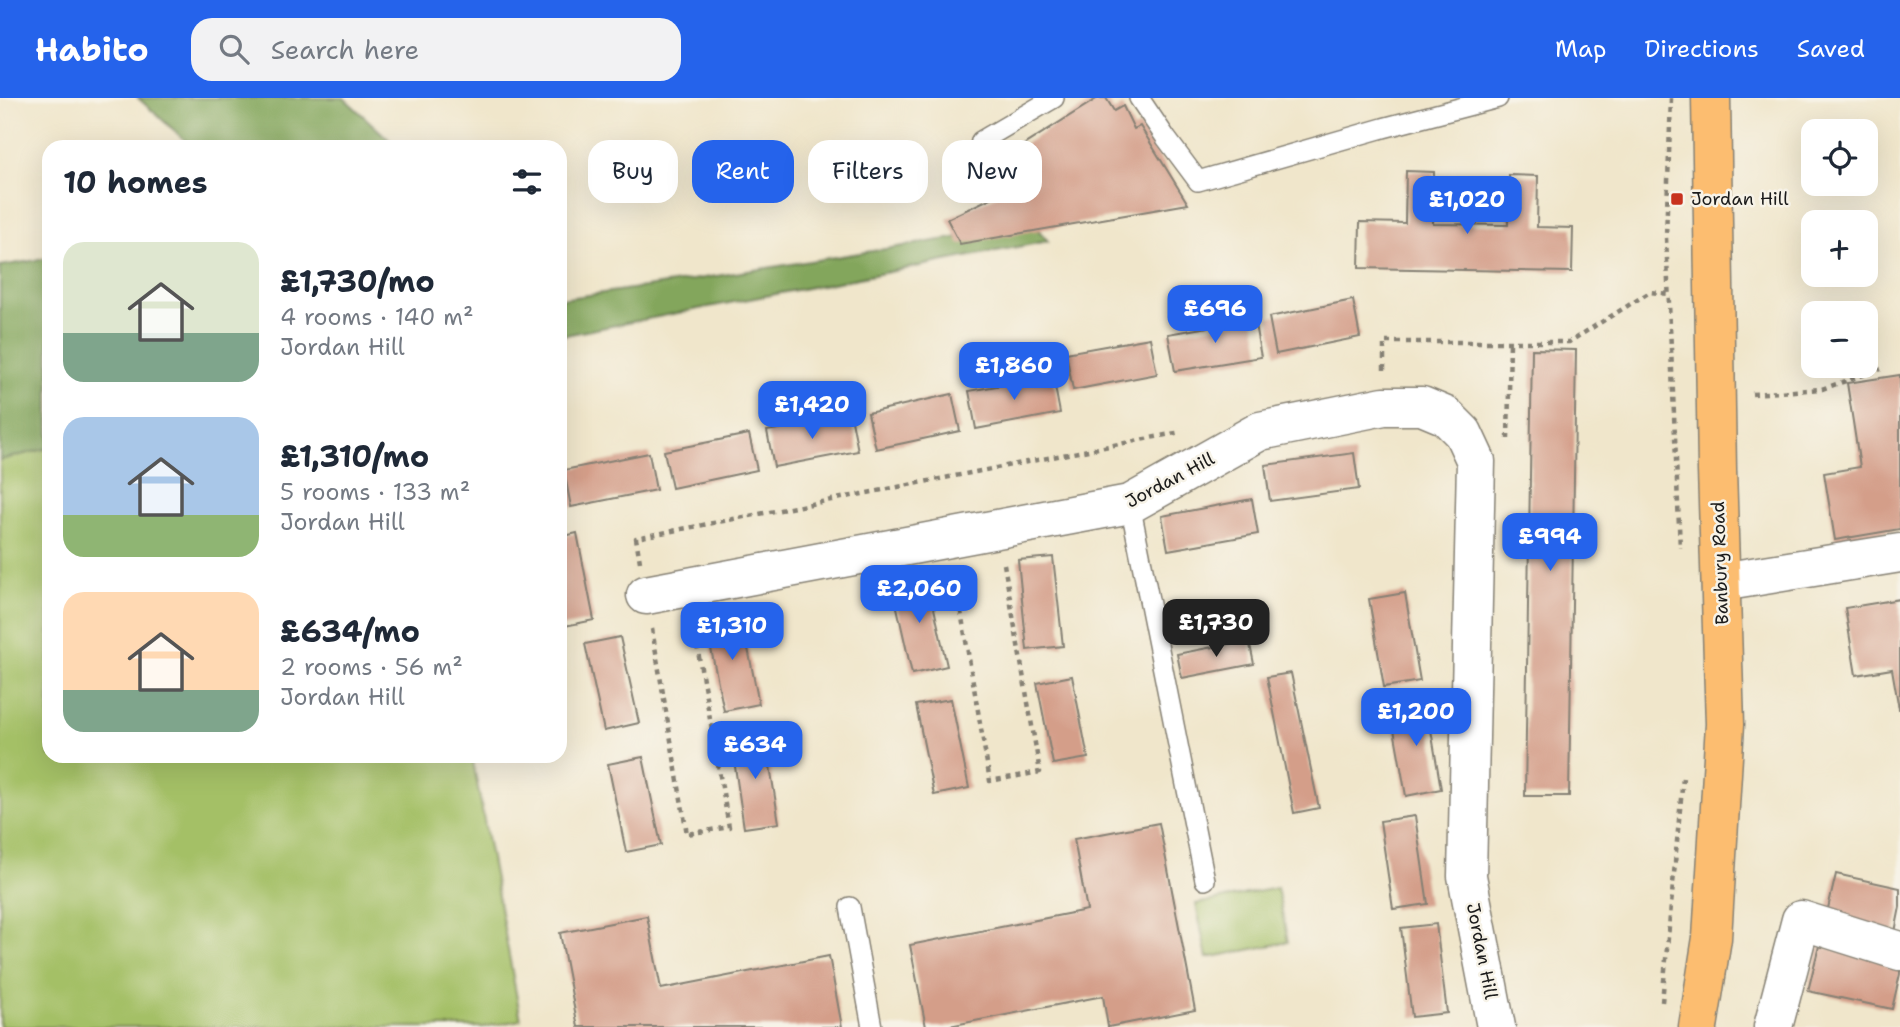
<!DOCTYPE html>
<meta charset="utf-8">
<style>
:root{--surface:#fff;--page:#f2f2f3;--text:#1f2937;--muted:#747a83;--accent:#2563eb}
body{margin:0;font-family:"Shantell Sans",sans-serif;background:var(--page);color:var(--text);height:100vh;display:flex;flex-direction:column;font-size:26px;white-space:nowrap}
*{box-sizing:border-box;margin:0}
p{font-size:23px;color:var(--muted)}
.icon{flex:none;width:38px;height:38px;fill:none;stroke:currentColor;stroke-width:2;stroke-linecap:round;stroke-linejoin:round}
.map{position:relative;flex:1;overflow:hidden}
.drawer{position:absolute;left:42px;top:42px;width:525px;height:623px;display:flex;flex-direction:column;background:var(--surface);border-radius:21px;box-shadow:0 7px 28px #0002}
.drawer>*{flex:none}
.banner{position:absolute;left:588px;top:42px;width:665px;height:63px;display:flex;gap:14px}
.controls{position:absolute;left:1801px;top:21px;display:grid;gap:14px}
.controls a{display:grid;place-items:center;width:77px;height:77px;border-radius:14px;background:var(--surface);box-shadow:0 7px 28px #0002;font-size:35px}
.price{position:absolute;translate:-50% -60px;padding:0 16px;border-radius:14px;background:var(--accent);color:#fff;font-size:23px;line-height:46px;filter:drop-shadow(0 2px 4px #0008)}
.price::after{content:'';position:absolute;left:50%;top:42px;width:21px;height:16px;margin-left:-10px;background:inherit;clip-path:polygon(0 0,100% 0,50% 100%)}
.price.current{background:#222;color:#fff}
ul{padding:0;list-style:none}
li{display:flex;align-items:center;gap:21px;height:175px;padding:0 21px}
li span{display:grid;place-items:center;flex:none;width:196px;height:140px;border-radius:21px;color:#555}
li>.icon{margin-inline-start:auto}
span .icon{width:84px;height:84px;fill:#fffc;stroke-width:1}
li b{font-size:30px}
h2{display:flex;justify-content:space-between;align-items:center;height:84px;padding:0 21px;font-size:30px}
.chip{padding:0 24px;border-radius:21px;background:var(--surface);box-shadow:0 7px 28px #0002;font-size:24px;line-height:63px}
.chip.current{background:var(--accent);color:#fff}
header{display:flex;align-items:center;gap:42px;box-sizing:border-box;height:98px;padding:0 35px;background:var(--accent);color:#fff}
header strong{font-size:33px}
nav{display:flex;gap:38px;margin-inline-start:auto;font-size:24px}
.search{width:490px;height:63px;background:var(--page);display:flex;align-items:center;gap:18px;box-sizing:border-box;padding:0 24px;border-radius:21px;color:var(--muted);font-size:26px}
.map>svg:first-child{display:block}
</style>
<header>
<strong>Habito</strong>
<div class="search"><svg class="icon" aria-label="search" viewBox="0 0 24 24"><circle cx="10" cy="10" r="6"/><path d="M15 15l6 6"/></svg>Search here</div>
<nav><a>Map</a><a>Directions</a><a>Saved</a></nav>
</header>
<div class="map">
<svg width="1900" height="929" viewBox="0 0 1900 929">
<rect width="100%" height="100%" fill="#f7f3e8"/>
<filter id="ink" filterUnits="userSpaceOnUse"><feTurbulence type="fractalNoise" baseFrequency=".0143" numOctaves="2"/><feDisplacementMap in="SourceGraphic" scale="14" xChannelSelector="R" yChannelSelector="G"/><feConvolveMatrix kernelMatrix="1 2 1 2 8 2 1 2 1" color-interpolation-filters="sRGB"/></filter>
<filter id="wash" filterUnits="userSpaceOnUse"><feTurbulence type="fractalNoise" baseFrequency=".00686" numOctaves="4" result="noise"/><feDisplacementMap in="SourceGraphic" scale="28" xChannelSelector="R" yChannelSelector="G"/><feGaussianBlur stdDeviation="1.57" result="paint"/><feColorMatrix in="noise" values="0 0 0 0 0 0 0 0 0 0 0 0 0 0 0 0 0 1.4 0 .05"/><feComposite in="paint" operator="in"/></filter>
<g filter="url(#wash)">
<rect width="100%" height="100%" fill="#f0e6cb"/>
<g fill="#a4c066" stroke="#606e41" stroke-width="2">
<polygon points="49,350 49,658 472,658 521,922 483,929 0,929 0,362"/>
<polygon points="1277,790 1288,844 1207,860 1196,806"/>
</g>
<g fill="#83a65b" stroke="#50613c" stroke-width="2">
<polygon points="138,0 344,0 397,49 200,49 187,44"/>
<polygon points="1034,127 1048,143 560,238 560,201 673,185"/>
<polygon points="49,160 49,350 0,362 0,168"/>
</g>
<g id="blocks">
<g fill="#d49e89">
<polygon points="1098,0 1106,0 1114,13 1123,8 1134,31 1140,28 1188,106 960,146 947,121 1010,91 998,63"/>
<polygon points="1406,73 1434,74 1433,126 1508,127 1509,77 1538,78 1537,129 1573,130 1572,174 1359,170 1360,124 1405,125"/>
<polygon points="1353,202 1360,239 1276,256 1269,219"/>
<polygon points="1254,221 1261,259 1175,273 1168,236"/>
<polygon points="1150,240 1157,276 1073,292 1066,255"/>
<polygon points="1532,251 1576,252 1569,698 1525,698"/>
<polygon points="1900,277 1900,431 1835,442 1824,375 1860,369 1847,285"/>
<polygon points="1053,278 1060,315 976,331 969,293"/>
<polygon points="952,296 960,333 876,351 868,315"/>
<polygon points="851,317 858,353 774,369 767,333"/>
<polygon points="749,336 757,372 672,390 664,353"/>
<polygon points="649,355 656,392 571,409 564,372"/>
<polygon points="1354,355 1359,391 1270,403 1265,367"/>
<polygon points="1252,401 1258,436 1168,452 1162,418"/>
<polygon points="577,435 594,522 560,529 560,439"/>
<polygon points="1053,459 1063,548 1027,552 1018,462"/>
<polygon points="927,479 947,568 912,576 892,487"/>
<polygon points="1405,495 1420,583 1384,589 1369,501"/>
<polygon points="1900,501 1900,611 1899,611 1892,571 1856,577 1845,510"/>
<polygon points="741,515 759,606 724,613 705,522"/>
<polygon points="620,539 639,625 604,633 585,546"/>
<polygon points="1249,542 1254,566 1182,580 1177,556"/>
<polygon points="1291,575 1319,710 1294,715 1267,579"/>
<polygon points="1072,578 1088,660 1053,666 1037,585"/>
<polygon points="951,601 969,690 934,697 916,607"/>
<polygon points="1426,602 1441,691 1406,698 1390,609"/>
<polygon points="765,636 779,725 744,730 731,641"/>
<polygon points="643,659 661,747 626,754 608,666"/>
<polygon points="1415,718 1428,806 1393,811 1380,723"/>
<polygon points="1159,725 1195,912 1108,929 1103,898 944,929 926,929 910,847 1087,812 1074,741"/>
<polygon points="1836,776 1900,790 1900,809 1895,834 1826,819"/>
<polygon points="647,818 661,891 829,858 842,929 578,929 560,835"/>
<polygon points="1436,826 1447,915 1412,919 1401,830"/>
<polygon points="1819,848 1900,866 1900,876 1892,911 1808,893"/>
</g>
</g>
</g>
<g filter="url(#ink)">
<use href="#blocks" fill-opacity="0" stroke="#868174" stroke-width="2"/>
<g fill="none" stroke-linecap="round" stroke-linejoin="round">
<defs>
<g id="lane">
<polyline points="1139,0 1166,40 1198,83 1383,30 1498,0"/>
<polyline points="976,65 981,43 1054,0"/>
<polyline points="1130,406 1205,782"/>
<polyline points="850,809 872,929"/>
</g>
<g id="street">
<polyline points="1721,484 1900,455"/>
<polyline points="646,497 1130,406 1260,333 1384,308 1422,308 1446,318 1463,335 1476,363 1467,778 1496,929"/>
<polyline points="1773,929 1801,822 1900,853"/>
</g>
<polyline id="primary" points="1698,929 1712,840 1725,626 1717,372 1711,0"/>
</defs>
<use href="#lane" stroke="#868174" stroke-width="22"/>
<use href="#street" stroke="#868174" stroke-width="41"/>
<use href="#primary" stroke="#868174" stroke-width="41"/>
<g stroke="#868174" stroke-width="4.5" stroke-dasharray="5 5" stroke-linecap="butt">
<polyline points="1671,0 1666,139 1680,450"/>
<polyline points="1384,272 1384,244 1569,244 1650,194 1669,196"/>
<polyline points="1752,296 1822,291 1881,271"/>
<polyline points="1508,341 1510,244"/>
<polyline points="640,464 636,440 1181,334"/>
<polyline points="954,473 990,683 1040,674 1004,466"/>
<polyline points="652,531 687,736 729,729 693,525"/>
<polyline points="1662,904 1683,679"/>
</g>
<use href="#lane" stroke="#fff" stroke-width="19"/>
<use href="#street" stroke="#fff" stroke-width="38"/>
<use href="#primary" stroke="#fcbd6f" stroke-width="38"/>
</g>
</g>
<rect fill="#c8321e" stroke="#f7f3e8" stroke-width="2.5" x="1670" y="94" width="14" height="14" rx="3.5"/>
<g text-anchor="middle" stroke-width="5" stroke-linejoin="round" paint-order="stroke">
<g font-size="18" fill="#1c1c1c" stroke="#f7f3e8" text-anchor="start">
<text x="1691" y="107">Jordan Hill</text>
</g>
<g font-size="18" fill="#1c1c1c" stroke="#f7f3e8">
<text transform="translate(1170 382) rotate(-28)" y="6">Jordan Hill</text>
<text transform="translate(1720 465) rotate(-92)" y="6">Banbury Road</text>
<text transform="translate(1482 853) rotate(79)" y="6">Jordan Hill</text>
</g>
</g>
</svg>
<div class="controls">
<a><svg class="icon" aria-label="locate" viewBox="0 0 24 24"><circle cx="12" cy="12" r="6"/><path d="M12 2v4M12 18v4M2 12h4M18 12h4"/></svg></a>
<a>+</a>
<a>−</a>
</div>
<b class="price" style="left:1467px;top:138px">£1,020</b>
<b class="price" style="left:1215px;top:247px">£696</b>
<b class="price" style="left:1014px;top:304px">£1,860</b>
<b class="price" style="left:812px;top:343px">£1,420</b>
<b class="price" style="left:1550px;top:475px">£994</b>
<b class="price" style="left:919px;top:527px">£2,060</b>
<b class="price current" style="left:1216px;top:561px">£1,730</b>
<b class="price" style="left:732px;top:564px">£1,310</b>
<b class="price" style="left:1416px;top:650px">£1,200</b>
<b class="price" style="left:755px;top:683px">£634</b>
<div class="banner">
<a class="chip">Buy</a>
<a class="chip current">Rent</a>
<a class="chip">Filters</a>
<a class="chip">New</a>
</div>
<section class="drawer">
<h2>10 homes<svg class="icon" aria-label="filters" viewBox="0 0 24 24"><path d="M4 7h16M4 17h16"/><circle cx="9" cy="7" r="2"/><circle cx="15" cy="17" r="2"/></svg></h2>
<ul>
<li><span style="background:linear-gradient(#dfe7d0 65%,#7fa58c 0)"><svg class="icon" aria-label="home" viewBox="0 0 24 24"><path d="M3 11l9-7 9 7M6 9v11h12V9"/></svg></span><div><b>£1,730/mo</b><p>4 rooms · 140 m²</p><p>Jordan Hill</p></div></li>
<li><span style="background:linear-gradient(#a9c7e8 70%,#8fb573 0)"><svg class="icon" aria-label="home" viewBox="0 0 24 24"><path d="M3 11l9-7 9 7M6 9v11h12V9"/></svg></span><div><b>£1,310/mo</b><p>5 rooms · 133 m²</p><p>Jordan Hill</p></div></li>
<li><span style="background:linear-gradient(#ffd9b3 70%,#7fa58c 0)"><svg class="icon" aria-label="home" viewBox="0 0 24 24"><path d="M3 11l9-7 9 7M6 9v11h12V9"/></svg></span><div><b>£634/mo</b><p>2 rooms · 56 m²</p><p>Jordan Hill</p></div></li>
</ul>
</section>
</div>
